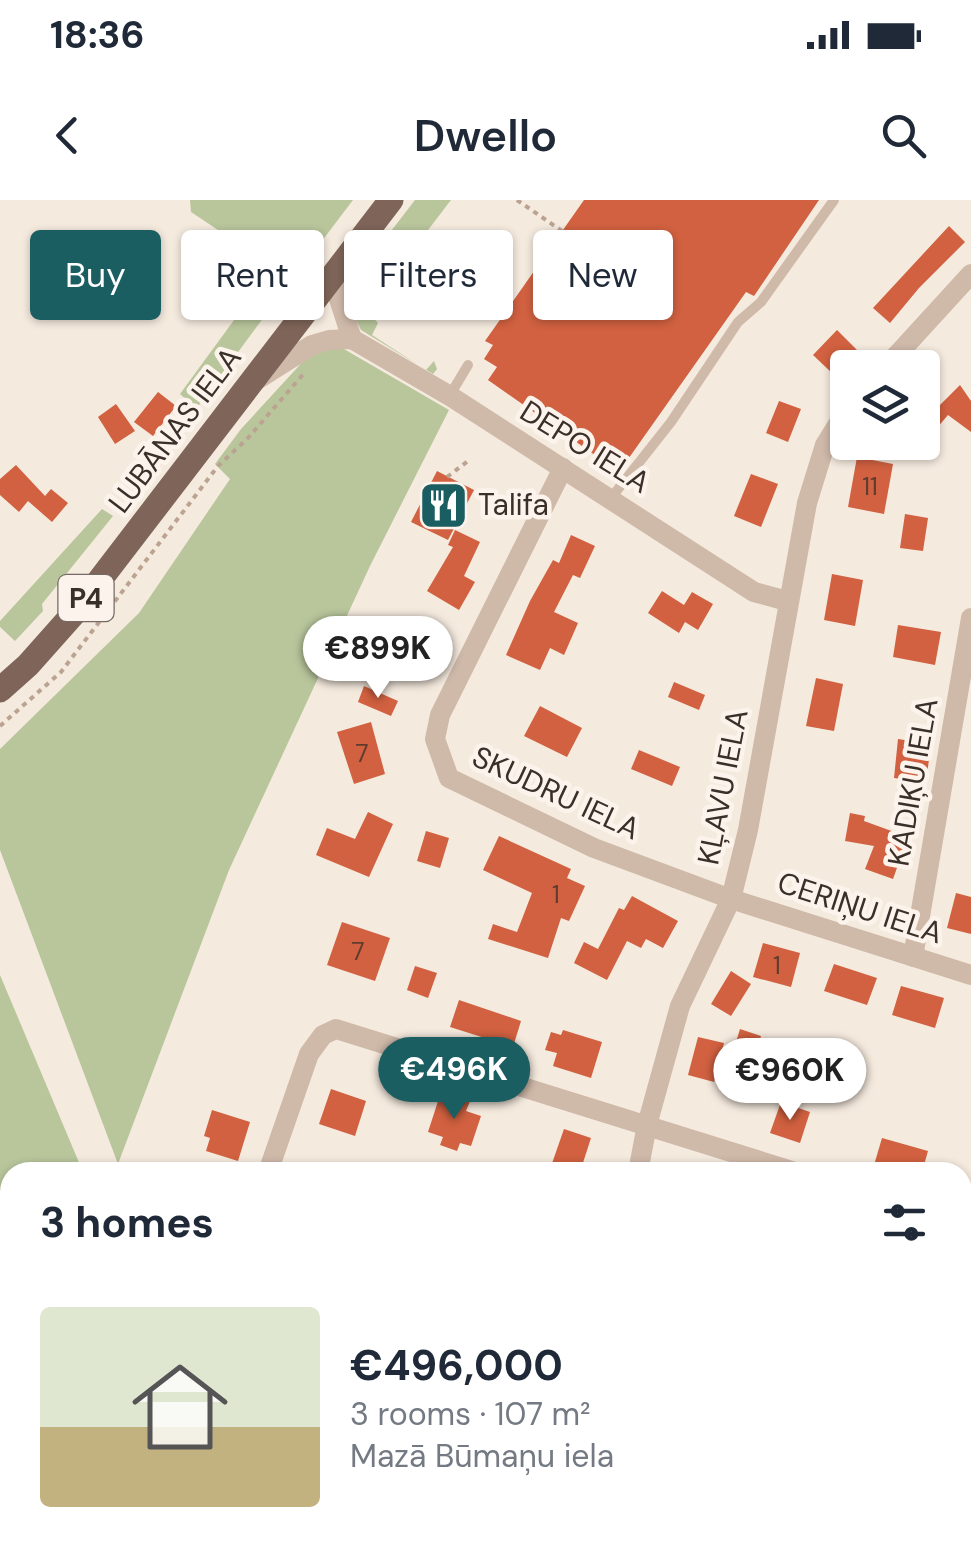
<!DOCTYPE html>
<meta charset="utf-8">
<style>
:root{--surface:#fff;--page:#f6f6f7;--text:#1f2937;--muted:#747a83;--line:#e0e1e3;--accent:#1a5e62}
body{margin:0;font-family:"DM Sans",sans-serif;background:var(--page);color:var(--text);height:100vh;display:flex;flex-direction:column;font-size:38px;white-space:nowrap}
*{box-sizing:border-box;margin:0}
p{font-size:32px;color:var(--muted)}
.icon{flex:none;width:55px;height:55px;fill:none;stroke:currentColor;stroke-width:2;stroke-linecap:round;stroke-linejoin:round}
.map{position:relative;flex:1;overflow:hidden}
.side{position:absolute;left:0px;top:962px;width:972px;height:392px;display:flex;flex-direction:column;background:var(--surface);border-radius:30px 30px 0 0;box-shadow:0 2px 8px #0004}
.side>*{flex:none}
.guide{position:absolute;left:30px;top:30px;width:912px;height:90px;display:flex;gap:20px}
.tools{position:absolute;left:830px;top:150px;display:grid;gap:20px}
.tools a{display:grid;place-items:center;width:110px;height:110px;border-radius:10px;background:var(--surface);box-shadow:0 2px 8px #0004;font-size:50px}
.price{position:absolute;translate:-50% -85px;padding:0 22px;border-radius:35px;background:#fff;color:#222;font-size:32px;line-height:65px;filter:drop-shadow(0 2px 5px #0008)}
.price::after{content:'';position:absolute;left:50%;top:60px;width:30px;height:22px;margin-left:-15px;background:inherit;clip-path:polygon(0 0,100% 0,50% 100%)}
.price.on{background:var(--accent);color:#fff}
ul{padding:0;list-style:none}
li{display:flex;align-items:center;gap:30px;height:250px;padding:0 40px}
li+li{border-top:2px solid var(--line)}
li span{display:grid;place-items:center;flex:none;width:280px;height:200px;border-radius:10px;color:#555}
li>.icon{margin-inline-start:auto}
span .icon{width:120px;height:120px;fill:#fffc;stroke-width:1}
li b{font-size:42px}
h2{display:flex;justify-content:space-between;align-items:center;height:120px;padding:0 40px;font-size:42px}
.pill{padding:0 35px;border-radius:10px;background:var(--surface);box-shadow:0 2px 8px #0004;font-size:35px;line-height:90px}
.pill.on{background:var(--accent);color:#fff}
.status{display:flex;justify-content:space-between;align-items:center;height:70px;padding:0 50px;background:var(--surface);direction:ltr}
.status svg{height:28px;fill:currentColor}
header{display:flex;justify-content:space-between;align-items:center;height:130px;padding:0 40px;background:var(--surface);font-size:45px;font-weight:600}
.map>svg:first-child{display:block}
</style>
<div class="status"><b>18:36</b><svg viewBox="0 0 49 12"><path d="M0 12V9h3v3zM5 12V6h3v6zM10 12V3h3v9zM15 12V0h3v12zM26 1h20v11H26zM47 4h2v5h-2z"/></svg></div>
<header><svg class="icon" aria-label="back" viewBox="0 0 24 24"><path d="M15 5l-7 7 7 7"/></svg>Dwello<svg class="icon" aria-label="search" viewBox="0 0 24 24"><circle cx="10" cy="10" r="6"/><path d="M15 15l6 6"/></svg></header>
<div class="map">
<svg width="971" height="1354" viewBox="0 0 971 1354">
<rect width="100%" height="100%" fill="#f5eade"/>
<g fill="#b9c69c">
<polygon points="190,0 353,0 281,95 262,82 271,72 287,76 191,12"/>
<polygon points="415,0 451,0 367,110 378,123 372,135 426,170 434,161 437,169 433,174 361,130 347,102 358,74"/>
<polygon points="253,94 272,106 163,254 152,247 189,202 180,194"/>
<polygon points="337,145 449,210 370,366 229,670 118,964 0,650 0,549 139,413 230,279 215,264 241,229 308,156"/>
<polygon points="102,309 113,316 42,404 43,411 15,441 0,427 0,421"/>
<polygon points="0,775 83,972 10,972 10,1051 0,1049"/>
<polygon points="0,1107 10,1109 10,1273 0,1306"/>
</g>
<g fill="#d16140">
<polygon points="584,0 819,0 754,96 746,92 619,272 488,180 497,167 484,159 493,145 485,141"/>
<polygon points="949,26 965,42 919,88 890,123 873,108"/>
<polygon points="216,64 234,78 219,97 201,83"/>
<polygon points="837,130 857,150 834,175 813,155"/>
<polygon points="960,185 971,201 971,232 948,215 930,236 922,229 922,197 936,209"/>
<polygon points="158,192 176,206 153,236 134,222"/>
<polygon points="779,201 801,209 788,242 766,233"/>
<polygon points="116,204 135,231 115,244 98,217"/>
<polygon points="857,257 893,264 884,314 848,307"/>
<polygon points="16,265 45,296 51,289 68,303 52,322 28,301 19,312 0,295 0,279"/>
<polygon points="437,271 474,290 448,340 411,322"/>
<polygon points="751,274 778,284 761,327 734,316"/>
<polygon points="905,314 928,318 923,351 900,348"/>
<polygon points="455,330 480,342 464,376 475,382 459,410 427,391 453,347 448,345"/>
<polygon points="571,335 595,346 580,378 573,375 554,412 578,423 564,455 550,448 540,470 506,455 530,401 553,360 559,363"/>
<polygon points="832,374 863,380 855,426 824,420"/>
<polygon points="662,391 684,405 692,392 713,404 698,430 685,422 679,433 648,413"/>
<polygon points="898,425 941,432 935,465 893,457"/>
<polygon points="816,478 843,484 834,531 806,526"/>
<polygon points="674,482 705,495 699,510 668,497"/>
<polygon points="364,486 398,501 391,516 358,502"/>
<polygon points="540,506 582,528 567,557 524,536"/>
<polygon points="371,522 385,574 354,584 337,532"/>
<polygon points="898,539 931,544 926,582 894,578"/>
<polygon points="639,550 680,567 672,586 631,569"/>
<polygon points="368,612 393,624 369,677 316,655 327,628 355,639"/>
<polygon points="850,613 865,616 864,621 908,637 893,679 865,669 874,646 845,641"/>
<polygon points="426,631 449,638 440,668 417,661"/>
<polygon points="499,636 571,669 567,678 585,686 569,721 561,718 548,758 488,739 493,724 517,732 532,693 483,670"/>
<polygon points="956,693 971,697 971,734 947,728"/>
<polygon points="632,696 678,721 663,748 646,739 641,748 627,741 607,780 574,763 584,742 598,749 619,708 624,710"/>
<polygon points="342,722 390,738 375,781 327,765"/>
<polygon points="763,743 800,753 791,787 753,777"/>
<polygon points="834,764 877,778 867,805 824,791"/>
<polygon points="415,766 437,773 428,798 407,790"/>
<polygon points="731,771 751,784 731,816 711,804"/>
<polygon points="901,786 944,798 935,828 892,815"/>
<polygon points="459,800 521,821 513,847 450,827"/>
<polygon points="740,829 761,836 758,846 790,856 786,867 783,866 781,872 764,867 766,861 733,852"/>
<polygon points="563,830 602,842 591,878 553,866 557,853 545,850 551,832 561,835"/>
<polygon points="698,837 724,843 714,882 688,875"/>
<polygon points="331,889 366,901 355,936 319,924"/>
<polygon points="441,892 470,901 466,911 481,916 471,946 460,943 457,951 440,945 443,937 428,932"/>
<polygon points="781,902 810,912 800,943 770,933"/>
<polygon points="212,910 250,922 238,961 206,951 210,938 204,936"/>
<polygon points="564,929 591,938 580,972 549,972"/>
<polygon points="882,938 928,951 922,972 872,972"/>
</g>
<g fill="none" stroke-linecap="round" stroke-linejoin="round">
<g stroke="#bba392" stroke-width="4" stroke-dasharray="5 5" stroke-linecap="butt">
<polyline points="517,0 562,31"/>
<polyline points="447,277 468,261"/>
<polyline points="0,526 61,472 218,266 248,238 306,171"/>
<polyline points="0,1098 10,1101"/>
</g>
<g stroke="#cfb9a9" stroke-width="10">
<polyline points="450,195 468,165"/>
<polyline points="611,298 671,222 738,122 761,102 834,0"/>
<polyline points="164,1345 167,1354"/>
<polyline points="304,1345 305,1354"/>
</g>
<g stroke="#cfb9a9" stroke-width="20">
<polyline points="338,70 337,93 352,139"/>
<polyline points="885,168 971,74"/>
<polyline points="255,181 312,145 329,140 352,139 450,196 754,392 787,401"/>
<polyline points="563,268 440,515 435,539 449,578 594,648 731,699 971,775"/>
<polyline points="913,757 971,418"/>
<polyline points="268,972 309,854 323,835 336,829 795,972"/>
<polyline points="638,972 647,925 680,806 731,699 748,630 807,303 825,245 848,208"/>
<polyline points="962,1027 971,1030"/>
<polyline points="206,1345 210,1354"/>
</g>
<g stroke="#cfb9a9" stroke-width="25">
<polyline points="0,1063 10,1065"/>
<polyline points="962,1339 971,1341"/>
</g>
<polyline stroke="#7f6559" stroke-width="25" points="0,490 28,465 76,411 391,0"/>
</g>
<defs>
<symbol id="restaurant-square" viewBox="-11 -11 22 22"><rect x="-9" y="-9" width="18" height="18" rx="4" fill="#1a5e62" stroke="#fcf4ec"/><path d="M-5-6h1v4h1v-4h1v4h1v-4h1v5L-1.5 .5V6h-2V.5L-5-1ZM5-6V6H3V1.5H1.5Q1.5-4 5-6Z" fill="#fff"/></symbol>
</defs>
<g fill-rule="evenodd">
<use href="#restaurant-square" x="416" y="278" width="55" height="55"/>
</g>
<g text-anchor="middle" stroke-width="9" stroke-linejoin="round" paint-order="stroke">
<g font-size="25" fill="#603c2f">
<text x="870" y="295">11</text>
<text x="362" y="562">7</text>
<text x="556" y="703">1</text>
<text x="358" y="760">7</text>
<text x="777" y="774">1</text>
</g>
<rect fill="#fcf4ec" stroke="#756a64" stroke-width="2.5" x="58.5" y="375" width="55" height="46" rx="8"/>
<g font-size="28" font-weight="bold" fill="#3b2f29">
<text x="86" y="408">P4</text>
</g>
<g font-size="30" fill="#3b2f29" stroke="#fcf4ec">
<text transform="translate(175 230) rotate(-53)" y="10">LUBĀNAS IELA</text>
<text transform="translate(585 247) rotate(32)" y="10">DEPO IELA</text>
<text transform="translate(913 582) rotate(-80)" y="10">KADIĶU IELA</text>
<text transform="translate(723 587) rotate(-79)" y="10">KĻAVU IELA</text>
<text transform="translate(556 593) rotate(25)" y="10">SKUDRU IELA</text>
<text transform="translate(860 708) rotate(18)" y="10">CERIŅU IELA</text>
</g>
<g font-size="30" fill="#3b2f29" stroke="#fcf4ec" text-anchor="start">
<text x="478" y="315">Talifa</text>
</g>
</g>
</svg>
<div class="tools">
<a><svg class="icon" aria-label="layers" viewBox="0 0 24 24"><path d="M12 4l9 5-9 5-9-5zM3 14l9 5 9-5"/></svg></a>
</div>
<b class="price" style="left:378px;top:501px">€899K</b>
<b class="price on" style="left:454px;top:922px">€496K</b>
<b class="price" style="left:790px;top:923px">€960K</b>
<div class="guide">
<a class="pill on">Buy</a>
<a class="pill">Rent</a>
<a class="pill">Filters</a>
<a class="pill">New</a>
</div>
<section class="side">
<h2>3 homes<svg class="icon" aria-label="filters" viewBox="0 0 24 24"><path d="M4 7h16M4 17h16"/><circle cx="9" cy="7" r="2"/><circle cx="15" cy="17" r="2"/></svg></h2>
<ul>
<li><span style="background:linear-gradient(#dfe7d0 60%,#c2b280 0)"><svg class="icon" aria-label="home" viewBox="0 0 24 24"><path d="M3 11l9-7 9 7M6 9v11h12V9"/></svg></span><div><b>€496,000</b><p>3 rooms · 107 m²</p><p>Mazā Būmaņu iela</p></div></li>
</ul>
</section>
</div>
